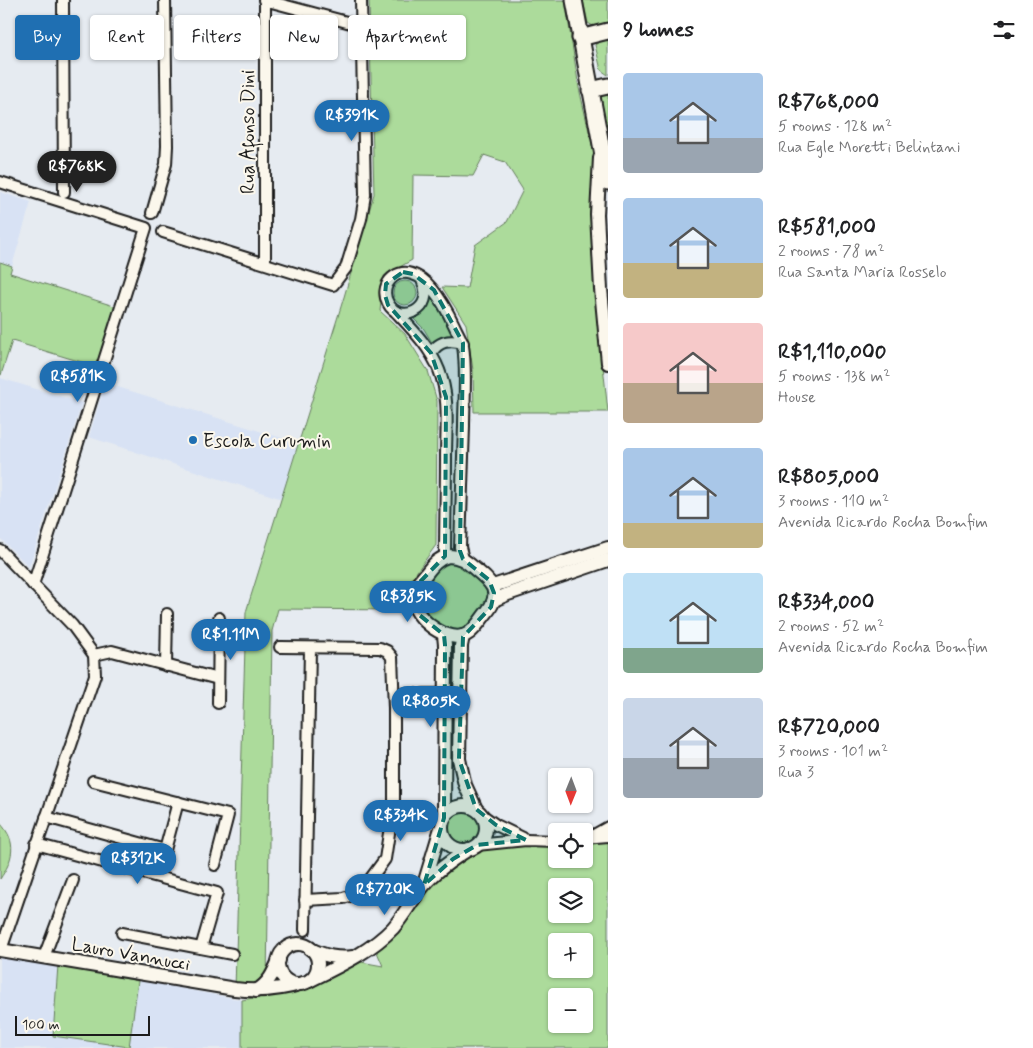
<!DOCTYPE html>
<meta charset="utf-8">
<style>
:root{--surface:#fff;--page:#f2f2f2;--text:#202124;--muted:#757577;--accent:#1f6fb2}
body{margin:0;font-family:Mynerve,sans-serif;background:var(--page);color:var(--text);height:100vh;display:flex;flex-direction:column;font-size:19px;white-space:nowrap}
*{box-sizing:border-box;margin:0}
p{font-size:16px;color:var(--muted)}
.icon{flex:none;width:28px;height:28px;fill:none;stroke:currentColor;stroke-width:2;stroke-linecap:round;stroke-linejoin:round}
.map{position:relative;flex:1;overflow:hidden}
.side{display:flex;flex-direction:column;background:var(--surface);width:425px}
.side>*{flex:none}
.top-card{position:absolute;left:15px;top:15px;width:475px;height:45px;display:flex;gap:10px}
.needle{width:32px;rotate:181deg}
.controls{position:absolute;left:548px;top:768px;display:grid;gap:10px}
.controls a{display:grid;place-items:center;width:45px;height:45px;border-radius:5px;background:var(--surface);box-shadow:0 1px 4px #0004;font-size:25px}
.scale{position:absolute;left:15px;bottom:12px;width:135px;box-sizing:border-box;padding-left:5px;border:2px solid #1c1c1c;border-top:0;font-size:14px;line-height:18px;white-space:nowrap;color:#1c1c1c;-webkit-text-stroke:4px #fbf7ec;paint-order:stroke}
.price{position:absolute;translate:-50% -42px;padding:0 11px;border-radius:18px;background:var(--accent);color:#fff;font-size:16px;line-height:32px;filter:drop-shadow(0 1px 2px #0008)}
.price::after{content:'';position:absolute;left:50%;top:30px;width:15px;height:11px;margin-left:-8px;background:inherit;clip-path:polygon(0 0,100% 0,50% 100%)}
.price.selected{background:#222;color:#fff}
ul{padding:0;list-style:none}
li{display:flex;align-items:center;gap:15px;height:125px;padding:0 15px}
li span{display:grid;place-items:center;flex:none;width:140px;height:100px;border-radius:5px;color:#555}
li>.icon{margin-inline-start:auto}
span .icon{width:60px;height:60px;fill:#fffc;stroke-width:1}
li b{font-size:21px}
h2{display:flex;justify-content:space-between;align-items:center;height:60px;padding:0 15px;font-size:21px}
.chip{padding:0 18px;border-radius:5px;background:var(--surface);box-shadow:0 1px 4px #0004;font-size:18px;line-height:45px}
.chip.selected{background:var(--accent);color:#fff}
main{display:flex;flex:1;min-height:0}
.map>svg:first-child{display:block}
</style>
<main>
<div class="map">
<svg width="608" height="1048" viewBox="0 0 608 1048">
<rect width="100%" height="100%" fill="#e6ebf1"/>
<filter id="ink" filterUnits="userSpaceOnUse"><feTurbulence type="fractalNoise" baseFrequency=".02" numOctaves="2"/><feDisplacementMap in="SourceGraphic" scale="10" xChannelSelector="R" yChannelSelector="G"/><feConvolveMatrix kernelMatrix="1 2 1 2 8 2 1 2 1" color-interpolation-filters="sRGB"/></filter>
<g filter="url(#ink)">
<g fill="#d8e2f4">
<polygon points="0,192 31,202 12,266 0,262"/>
<polygon points="0,378 82,403 29,567 0,538"/>
<polygon points="105,383 298,443 282,499 89,437"/>
<polygon points="0,954 242,1000 242,1048 0,1048"/>
</g>
<g fill="#acdb9b" stroke="#647c5c" fill-rule="evenodd">
<polygon points="369,0 565,0 579,88 594,153 591,213 598,319 608,412 474,412 473,370 466,324 442,287 467,288 475,245 507,222 523,190 505,162 484,155 473,176 413,175 412,260 384,276 380,311 405,334 428,371 437,401 436,545 405,588 400,610 278,609 272,631 267,983 235,989 246,612 344,297 374,194"/>
<polygon points="583,0 608,0 608,23 593,26 588,23"/>
<polygon points="608,38 608,75 601,70 595,45 601,40"/>
<polygon points="608,92 608,134 600,94"/>
<polygon points="0,262 12,266 10,273 117,307 98,367 12,341 1,375 0,375"/>
<circle cx="405" cy="293" r="12"/>
<path d="M 432,297 L 443,312 L 455,336 L 446,335 L 437,340 L 434,346 L 424,329 L 410,315 C 423,313 427,308 432,297 Z"/>
<polygon points="446,562 460,563 486,586 489,596 486,604 467,628 461,631 447,630 424,612 418,601 419,592 439,566"/>
<circle cx="464" cy="828" r="18"/>
<path d="M 0,823 C 18,842 13,860 0,879 Z"/>
<path d="M 608,835 L 608,1048 L 242,1048 L 242,1000 L 313,987 L 361,962 L 383,966 L 374,945 L 421,889 L 469,849 L 556,841 L 556,859 L 584,859 L 584,838 ZM 556,886 L 584,886 L 584,914 L 556,914 ZM 556,941 L 584,941 L 584,969 L 556,969 ZM 556,996 L 584,996 L 584,1024 L 556,1024 Z"/>
<polygon points="58,965 138,981 129,1047 53,1036"/>
</g>
<g fill="none" stroke-linecap="round" stroke-linejoin="round">
<defs>
<g id="minor">
<polyline points="63,0 64,192"/>
<polyline points="264,0 362,26"/>
<polyline points="0,182 146,228 33,585"/>
<polyline points="152,213 166,164 167,146 165,0"/>
<polyline points="163,232 333,285 346,268 361,219 365,195 361,0"/>
<polyline points="265,263 265,0"/>
<path d="M 422,280 C 437,311 399,325 388,303 C 379,287 394,268 412,274 C 431,279 446,308 454,325 C 457,332 462,339 463,346 C 467,372 464,399 464,426 C 463,466 461,507 460,547 L 463,559"/>
<path d="M 396,312 C 412,329 430,347 439,370 C 450,397 446,428 446,457 C 446,490 445,523 445,557"/>
<path d="M 431,353 C 439,341 449,339 463,343"/>
<polyline points="0,550 72,625 94,655"/>
<polyline points="280,647 380,648 387,651 392,657 394,708 394,801 385,859 363,889 356,894 343,898 305,900"/>
<polyline points="94,655 112,651 218,679"/>
<polyline points="166,666 167,614"/>
<polyline points="394,694 414,694"/>
<polyline points="424,694 445,694"/>
<polyline points="218,703 219,618"/>
<polyline points="394,708 413,708"/>
<polyline points="423,708 444,709"/>
<polyline points="93,781 228,815 215,865"/>
<polyline points="482,815 496,825 523,838"/>
<polyline points="46,817 165,850 178,802"/>
<polyline points="592,836 608,827"/>
<polyline points="584,838 608,836"/>
<polyline points="36,844 217,893 201,948"/>
<polyline points="477,845 526,840 556,841"/>
<polyline points="305,930 310,648"/>
<polyline points="122,933 232,954"/>
<polyline points="1,950 95,675 94,655"/>
<polyline points="44,957 73,880"/>
</g>
<g id="tertiary">
<polyline points="600,158 597,214 601,289 608,363"/>
<path d="M 448,556 C 460,556 466,561 475,569 C 491,582 503,592 487,612 C 481,619 476,628 469,633 C 451,647 412,618 413,598 C 413,588 419,582 425,575 C 432,566 437,559 448,556 Z"/>
<polyline points="493,586 608,548"/>
<polyline points="494,600 508,594 608,560"/>
<polyline points="444,635 445,645 444,818"/>
<polyline points="463,636 461,646 459,759 465,785 476,809"/>
<circle cx="464" cy="828" r="22"/>
<polyline points="425,881 441,828"/>
<circle cx="298" cy="964" r="20"/>
<path d="M 310,949 C 325,956 337,959 353,957"/>
<path d="M 0,950 L 235,989 C 259,992 280,990 303,983"/>
<path d="M 309,981 C 339,966 370,952 393,928 C 405,914 413,898 424,885 C 437,870 453,859 469,849"/>
<path d="M 256,991 C 269,983 273,974 279,960"/>
</g>
<g id="secondary">
<polyline points="574,0 608,182"/>
<polyline points="580,38 608,31"/>
<polyline points="590,90 608,86"/>
</g>
</defs>
<use href="#minor" stroke="#1c1c1c" stroke-width="14"/>
<use href="#tertiary" stroke="#1c1c1c" stroke-width="16"/>
<use href="#secondary" stroke="#1c1c1c" stroke-width="19"/>
<use href="#minor" stroke="#fbf7ec" stroke-width="10"/>
<use href="#tertiary" stroke="#fbf7ec" stroke-width="12"/>
<use href="#secondary" stroke="#fbf7ec" stroke-width="15"/>
</g>
</g>
<path fill="#0f766e" fill-opacity="0.2" stroke="#0f766e" stroke-width="4" stroke-dasharray="10 6" stroke-linejoin="round" d="M 403,272 L 413,274 L 434,290 L 463,343 L 460,551 L 463,559 L 489,580 L 494,593 L 491,607 L 463,637 L 459,759 L 476,809 L 496,825 L 526,840 L 477,845 L 453,859 L 424,885 L 444,818 L 445,645 L 444,635 L 417,613 L 413,598 L 416,586 L 445,556 L 446,397 L 431,353 L 388,305 L 385,295 L 386,284 Z"/>
<circle fill="#1f6fb2" stroke="#fbf7ec" stroke-width="2" cx="193" cy="440" r="5"/>
<g text-anchor="middle" stroke-width="4" stroke-linejoin="round" paint-order="stroke">
<g font-size="19" fill="#1c1c1c" stroke="#fbf7ec">
<text transform="translate(247 132) rotate(-90)" y="7">Rua Afonso Dini</text>
<text transform="translate(131 953) rotate(10)" y="7">Lauro Vannucci</text>
</g>
<g font-size="19" fill="#1c1c1c" stroke="#fbf7ec" text-anchor="start">
<text x="203" y="447">Escola Curumin</text>
</g>
</g>
</svg>
<div class="controls">
<a><svg class="needle" viewBox="-14 -14 28 28"><path d="M0-13l5 13h-10z" fill="#e53935"/><path d="M0 13l5-13h-10z" fill="#757577"/></svg></a>
<a><svg class="icon" aria-label="locate" viewBox="0 0 24 24"><circle cx="12" cy="12" r="6"/><path d="M12 2v4M12 18v4M2 12h4M18 12h4"/></svg></a>
<a><svg class="icon" aria-label="layers" viewBox="0 0 24 24"><path d="M12 4l9 5-9 5-9-5zM3 14l9 5 9-5"/></svg></a>
<a>+</a>
<a>−</a>
</div>
<div class="scale">100 m</div>
<b class="price" style="left:352px;top:142px">R$391K</b>
<b class="price selected" style="left:77px;top:193px">R$768K</b>
<b class="price" style="left:78px;top:403px">R$581K</b>
<b class="price" style="left:408px;top:623px">R$385K</b>
<b class="price" style="left:231px;top:661px">R$1.11M</b>
<b class="price" style="left:431px;top:728px">R$805K</b>
<b class="price" style="left:401px;top:842px">R$334K</b>
<b class="price" style="left:138px;top:885px">R$312K</b>
<b class="price" style="left:385px;top:916px">R$720K</b>
<div class="top-card">
<a class="chip selected">Buy</a>
<a class="chip">Rent</a>
<a class="chip">Filters</a>
<a class="chip">New</a>
<a class="chip">Apartment</a>
</div>
</div>
<section class="side">
<h2>9 homes<svg class="icon" aria-label="filters" viewBox="0 0 24 24"><path d="M4 7h16M4 17h16"/><circle cx="9" cy="7" r="2"/><circle cx="15" cy="17" r="2"/></svg></h2>
<ul>
<li><span style="background:linear-gradient(#a9c7e8 65%,#9aa5b1 0)"><svg class="icon" aria-label="home" viewBox="0 0 24 24"><path d="M3 11l9-7 9 7M6 9v11h12V9"/></svg></span><div><b>R$768,000</b><p>5 rooms · 128 m²</p><p>Rua Egle Moretti Belintani</p></div></li>
<li><span style="background:linear-gradient(#a9c7e8 65%,#c2b280 0)"><svg class="icon" aria-label="home" viewBox="0 0 24 24"><path d="M3 11l9-7 9 7M6 9v11h12V9"/></svg></span><div><b>R$581,000</b><p>2 rooms · 78 m²</p><p>Rua Santa Maria Rosselo</p></div></li>
<li><span style="background:linear-gradient(#f6c9c9 60%,#b9a48a 0)"><svg class="icon" aria-label="home" viewBox="0 0 24 24"><path d="M3 11l9-7 9 7M6 9v11h12V9"/></svg></span><div><b>R$1,110,000</b><p>5 rooms · 138 m²</p><p>House</p></div></li>
<li><span style="background:linear-gradient(#a9c7e8 75%,#c2b280 0)"><svg class="icon" aria-label="home" viewBox="0 0 24 24"><path d="M3 11l9-7 9 7M6 9v11h12V9"/></svg></span><div><b>R$805,000</b><p>3 rooms · 110 m²</p><p>Avenida Ricardo Rocha Bomfim</p></div></li>
<li><span style="background:linear-gradient(#bfe0f5 75%,#7fa58c 0)"><svg class="icon" aria-label="home" viewBox="0 0 24 24"><path d="M3 11l9-7 9 7M6 9v11h12V9"/></svg></span><div><b>R$334,000</b><p>2 rooms · 52 m²</p><p>Avenida Ricardo Rocha Bomfim</p></div></li>
<li><span style="background:linear-gradient(#c9d6e8 60%,#9aa5b1 0)"><svg class="icon" aria-label="home" viewBox="0 0 24 24"><path d="M3 11l9-7 9 7M6 9v11h12V9"/></svg></span><div><b>R$720,000</b><p>3 rooms · 101 m²</p><p>Rua 3</p></div></li>
</ul>
</section>
</main>
